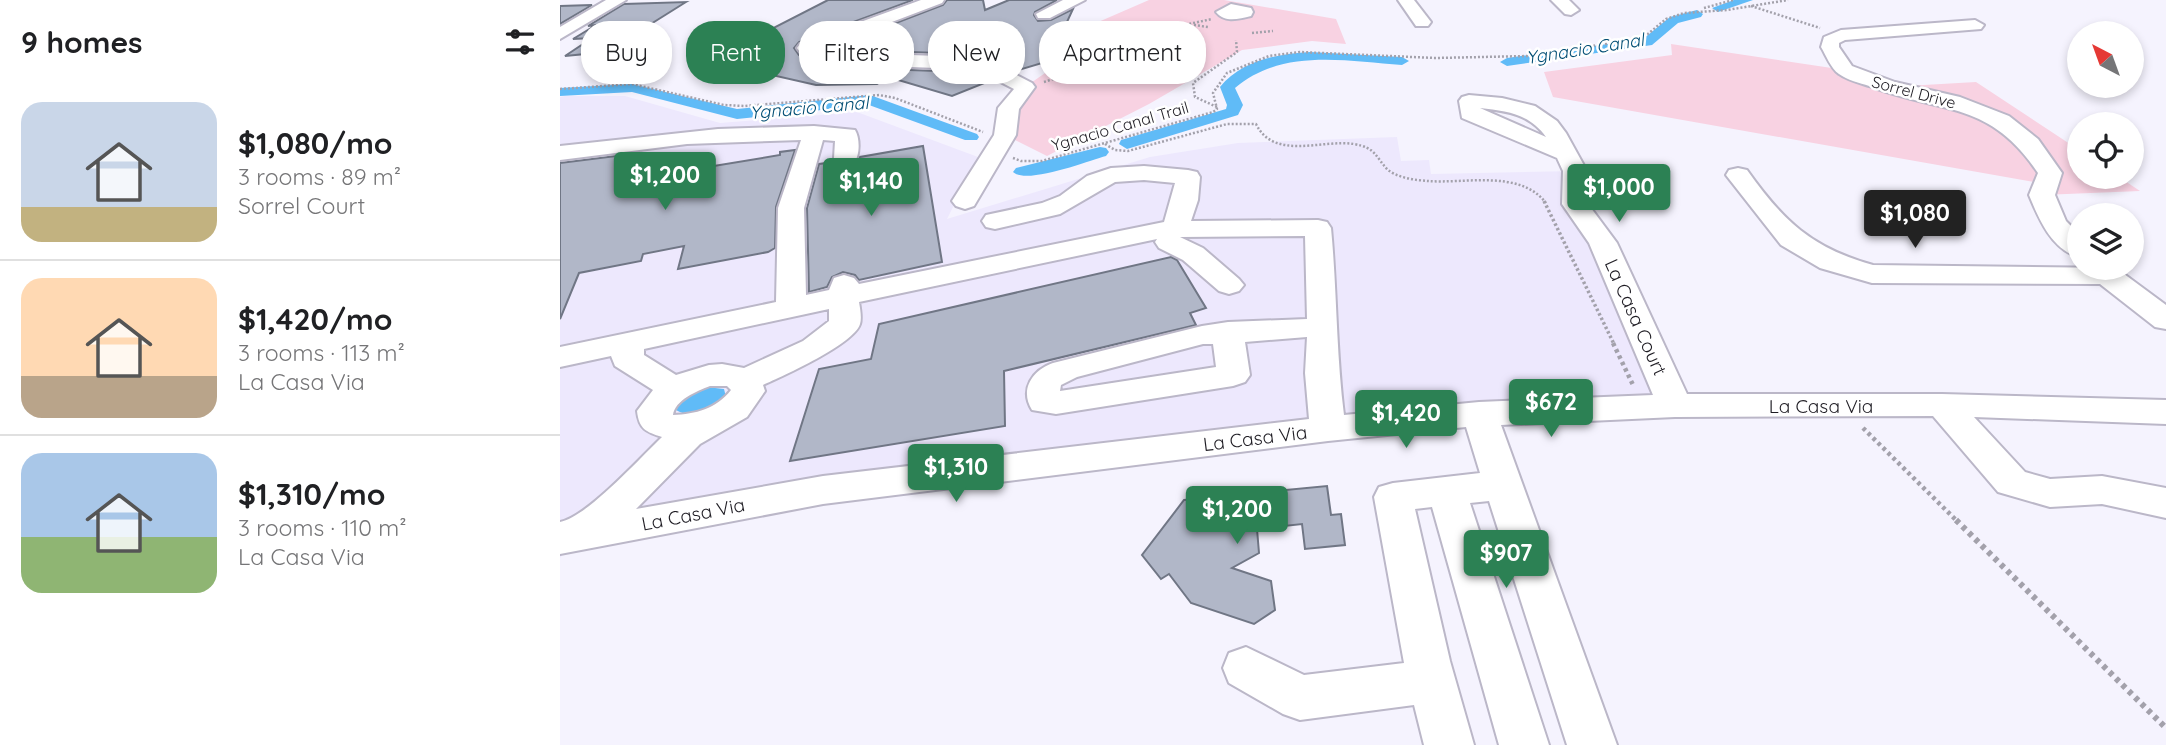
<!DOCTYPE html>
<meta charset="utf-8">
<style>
:root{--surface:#fff;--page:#f6f6f6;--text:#202124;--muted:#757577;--line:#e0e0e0;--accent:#2c8154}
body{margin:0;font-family:Quicksand,sans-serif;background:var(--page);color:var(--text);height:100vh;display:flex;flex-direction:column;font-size:26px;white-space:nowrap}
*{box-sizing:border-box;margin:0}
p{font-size:23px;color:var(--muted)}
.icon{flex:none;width:38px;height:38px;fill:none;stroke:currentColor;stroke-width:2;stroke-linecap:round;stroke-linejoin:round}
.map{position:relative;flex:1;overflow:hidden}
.side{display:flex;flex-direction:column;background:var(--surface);width:560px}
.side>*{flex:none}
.banner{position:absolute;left:21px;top:21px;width:665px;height:63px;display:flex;gap:14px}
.needle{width:46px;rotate:319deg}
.buttons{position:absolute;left:1507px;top:21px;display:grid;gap:14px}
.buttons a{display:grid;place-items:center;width:77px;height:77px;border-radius:50%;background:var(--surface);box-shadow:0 4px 10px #0003;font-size:35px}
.price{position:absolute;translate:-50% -60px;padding:0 16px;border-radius:7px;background:var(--accent);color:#fff;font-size:23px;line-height:46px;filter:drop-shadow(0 2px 4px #0008)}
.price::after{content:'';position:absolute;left:50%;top:42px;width:21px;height:16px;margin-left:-10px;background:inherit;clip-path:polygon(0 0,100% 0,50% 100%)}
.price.on{background:#222;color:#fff}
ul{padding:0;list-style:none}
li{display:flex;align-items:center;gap:21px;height:175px;padding:0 21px}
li+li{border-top:2px solid var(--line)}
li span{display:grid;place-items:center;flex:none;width:196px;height:140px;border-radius:21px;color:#555}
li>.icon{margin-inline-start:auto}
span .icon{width:84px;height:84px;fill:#fffc;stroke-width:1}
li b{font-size:30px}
h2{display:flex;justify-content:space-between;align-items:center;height:84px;padding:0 21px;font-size:30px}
.chip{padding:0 24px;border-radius:28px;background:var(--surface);box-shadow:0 4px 10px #0003;font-size:24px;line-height:63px}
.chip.on{background:var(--accent);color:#fff}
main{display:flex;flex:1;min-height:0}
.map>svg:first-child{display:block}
</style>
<main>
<section class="side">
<h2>9 homes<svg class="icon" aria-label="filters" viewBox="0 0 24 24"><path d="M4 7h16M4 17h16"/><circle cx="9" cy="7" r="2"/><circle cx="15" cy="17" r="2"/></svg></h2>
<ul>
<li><span style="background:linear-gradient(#c9d6e8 75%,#c2b280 0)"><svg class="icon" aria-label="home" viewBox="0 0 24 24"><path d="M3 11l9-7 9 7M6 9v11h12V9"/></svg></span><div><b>$1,080/mo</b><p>3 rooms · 89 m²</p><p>Sorrel Court</p></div></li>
<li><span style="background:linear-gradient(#ffd9b3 70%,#b9a48a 0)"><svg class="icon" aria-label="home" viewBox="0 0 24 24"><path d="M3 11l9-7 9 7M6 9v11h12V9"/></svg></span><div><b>$1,420/mo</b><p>3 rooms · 113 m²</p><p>La Casa Via</p></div></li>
<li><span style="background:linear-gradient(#a9c7e8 60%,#8fb573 0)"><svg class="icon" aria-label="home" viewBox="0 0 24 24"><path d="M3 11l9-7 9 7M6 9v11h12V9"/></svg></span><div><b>$1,310/mo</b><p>3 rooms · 110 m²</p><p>La Casa Via</p></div></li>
</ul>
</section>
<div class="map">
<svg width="1606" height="745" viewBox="0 0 1606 745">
<rect width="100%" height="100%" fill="#f5f3fe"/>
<polygon fill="#ede8fd" points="5,96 65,96 160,123 297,112 418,157 387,219 590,157 678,143 837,137 841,161 869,160 871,174 1015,171 1015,204 1115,406 919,414 18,536 0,558 0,97"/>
<g fill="#f8d2e2">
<polygon points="589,0 664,0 776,19 786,44 752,41 682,50 589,104 487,156 445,135 465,87 514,53 483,46"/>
<polygon points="1111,44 1285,70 1329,87 1416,82 1519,150 1519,177 1559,177 1580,191 1482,195 1485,184 993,97 984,72 1112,55"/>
</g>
<path fill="#60bbf7" d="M 146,387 L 164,389 L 166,397 C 153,407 133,421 116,410 L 123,397 Z"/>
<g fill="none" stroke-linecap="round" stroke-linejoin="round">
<g fill="#60bbf7" fill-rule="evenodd">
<polygon points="1174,0 1193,0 1158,12 1152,8"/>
<polygon points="1137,10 1143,14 1141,17 1118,23 1092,45 947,66 940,62 947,58 1083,39 1110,17"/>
<path d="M 750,52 L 842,57 L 849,61 L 842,65 C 785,61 722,48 675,88 L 683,105 L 678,115 L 567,149 L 559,144 L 561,140 L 666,109 L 667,105 L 660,87 C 682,60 717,54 750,52 Z"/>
<polygon points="72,84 177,109 310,95 417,134 419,137 417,140 405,140 309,105 177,119 72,92 0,96 0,88"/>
<path d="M 540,147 L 546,148 L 549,152 L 546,156 C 528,161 466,185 453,172 L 456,168 Z"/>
</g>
</g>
<g fill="#b1b7c8" stroke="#707685" stroke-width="2">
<polygon points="268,0 353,0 239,42 234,48 239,55 297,68 403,72 432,80 392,96 335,79 325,79 317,84 256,85 186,69 178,71 167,52"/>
<polygon points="387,0 423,0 425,10 449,0 497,0 475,12 474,15 478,21 491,20 513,9 489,61 455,71 442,64 404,54 298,50 276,46 383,5"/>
<polygon points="126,2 46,52 5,56 32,38 13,39 36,25 28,26 64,4"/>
<polygon points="32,5 0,24 0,6"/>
<polygon points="363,146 382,262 299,280 295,275 283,272 272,277 267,287 249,292 247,208 259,164 274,162 278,166 294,166 300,157"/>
<polygon points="235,150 216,207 215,248 208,252 118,269 124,246 83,254 81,261 19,273 0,319 0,163 80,153 72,163 105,157 99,175 220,155 220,152"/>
<polygon points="611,257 617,260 646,308 630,313 636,325 444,371 445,426 230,461 259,369 311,359 319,324"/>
<polygon points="767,486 771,515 781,514 785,545 745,549 742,524 697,529 699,553 672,568 711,581 715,610 694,624 631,603 609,574 601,579 582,555 624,500"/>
</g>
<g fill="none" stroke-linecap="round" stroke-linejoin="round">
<defs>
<g id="minor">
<polygon points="46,0 66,0 0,39 0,27"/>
<polygon points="361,0 384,0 382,3 266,47 298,53 404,57 441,67 472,83 475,87 459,109 456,135 414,206 405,209 396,206 392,201 434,135 438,108 454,89 427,75 403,69 298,65 240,52 237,48 240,44"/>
<polygon points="503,0 525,0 490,18 478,18 476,14"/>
<polygon points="838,0 854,0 871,22 868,26 856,26"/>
<polygon points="991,0 1009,0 1019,10 1011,15 1005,14"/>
<path d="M 671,4 L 691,8 L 693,12 L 691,16 C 678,19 665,23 656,12 Z"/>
<path d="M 1415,20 L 1424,25 L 1421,29 L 1285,40 L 1279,43 L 1279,47 L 1292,66 L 1335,82 L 1400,97 L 1449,116 L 1478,139 L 1502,173 L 1495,195 L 1506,221 L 1519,234 L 1519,257 C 1492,250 1479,219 1469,195 L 1478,173 C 1429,99 1380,114 1309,86 C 1300,83 1287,80 1279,74 C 1271,69 1266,55 1261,47 L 1264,37 L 1281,30 Z"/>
<path d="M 909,95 L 942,98 L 975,106 L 997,121 L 1006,133 L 1027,171 L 1028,204 L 1057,243 L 1127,394 L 1382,394 L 1606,400 L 1606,424 L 1414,417 L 1465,472 L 1490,479 L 1542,476 L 1606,488 L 1606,518 L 1542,504 L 1490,507 L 1438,492 L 1373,416 L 1115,417 L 941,425 L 1057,745 L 1007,745 L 929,501 L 910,503 L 989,745 L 939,745 L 872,507 L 855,509 L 890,661 L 914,745 L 864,745 L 854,705 L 740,720 L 723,714 L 669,683 L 663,668 L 669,653 L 686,647 L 744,675 L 844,663 L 814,497 L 819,487 L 833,483 L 920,473 L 906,427 L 768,441 L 263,504 L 0,554 L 0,522 C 27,517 80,458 102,437 C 86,432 79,429 77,411 L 93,390 L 55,366 L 51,356 L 0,367 L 0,347 L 216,302 L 218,208 L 241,140 L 127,144 L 0,160 L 0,146 L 158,129 L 254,126 L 295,130 C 300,138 300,155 294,163 L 278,163 L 274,158 L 275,141 L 263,140 L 244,208 L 246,295 L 269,290 L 274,278 L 284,275 L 294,278 L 299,284 L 604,222 L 615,183 L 584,180 L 555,182 L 500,214 L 435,229 L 426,227 L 422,221 L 426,215 L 482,203 L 500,196 L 527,176 L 551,168 L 584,166 L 628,170 L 637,172 L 640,177 L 638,200 L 631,221 L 758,220 L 767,222 L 771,228 C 777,290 776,353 784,415 L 919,402 L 1093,395 L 1029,243 L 1002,204 L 1003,171 L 997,158 L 902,118 L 899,101 L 902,97 ZM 920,108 C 947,111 970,114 986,137 ZM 745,236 L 747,319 L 668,322 L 642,326 L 493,363 C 473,370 459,389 472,410 L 496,414 L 673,386 L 685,382 L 690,375 L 685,342 L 747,337 L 745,373 L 749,419 L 263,476 L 76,509 L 140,444 L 187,417 L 205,391 L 203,385 C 223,376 294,344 300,324 C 302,318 300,308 299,302 L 597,239 L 595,242 L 599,248 L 623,260 L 659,291 L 669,294 L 679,291 L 684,285 L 679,279 L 643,248 L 620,237 ZM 269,309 L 269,321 L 243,341 L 184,368 L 162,364 L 149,365 L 116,375 L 84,355 L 84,349 ZM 643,344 L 653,344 L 656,367 L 500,391 L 501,385 L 517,377 ZM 150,386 L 167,386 L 171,390 C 156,409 136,414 113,415 C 115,400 137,391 150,386 Z"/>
<path d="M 1178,168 L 1187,170 C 1223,221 1252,248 1313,265 L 1556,268 L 1606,305 L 1606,329 L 1595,327 L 1540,284 L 1312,283 L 1260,268 L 1221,245 L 1166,175 L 1169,170 Z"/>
</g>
</defs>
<use href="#minor" stroke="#bbb7c8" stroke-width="4"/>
<g stroke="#a3a1ab" stroke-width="2.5" stroke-dasharray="2 2" stroke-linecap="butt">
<polyline points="1191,6 1260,28"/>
<polyline points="1144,8 1173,0"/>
<polyline points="634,25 648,27"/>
<polyline points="692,33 713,31"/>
<polyline points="484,82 509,74 539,57 555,40 652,19"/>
<polyline points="0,89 72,84 164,105 184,106 319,95 335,98 423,132"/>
<polyline points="657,107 635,97 633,83 677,52 676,40"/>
<path d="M 545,144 L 555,150 L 568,151 L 667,124 L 696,124 C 714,161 762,139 794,144 C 816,148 815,156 827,169 C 837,178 855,180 868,181 C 904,184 960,169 986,203"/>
<polyline points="453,158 461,161 482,161 653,112 657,109 653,93 667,73 709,56 740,52 875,58 969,56 1083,38 1106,19 1124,13 1167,10 1228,0"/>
</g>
<polyline stroke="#a3a1ab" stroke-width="3.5" stroke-dasharray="2.5 2.5" stroke-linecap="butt" points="984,201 1054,344"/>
<g stroke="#a3a1ab" stroke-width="4.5" stroke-dasharray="3.5 3.5" stroke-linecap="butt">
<polyline points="1053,343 1073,385"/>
<polyline points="1303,428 1398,522"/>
</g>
<polyline stroke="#a3a1ab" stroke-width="6" stroke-dasharray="4.5 4.5" stroke-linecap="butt" points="1396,520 1606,728"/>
<use href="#minor" fill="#fff" fill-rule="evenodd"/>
</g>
<g text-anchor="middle" stroke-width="5" stroke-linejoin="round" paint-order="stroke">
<g font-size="16" fill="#1e1c23" stroke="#fff">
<text transform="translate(1354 92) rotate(15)" y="6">Sorrel Drive</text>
<text transform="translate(560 126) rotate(-16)" y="6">Ygnacio Canal Trail</text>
</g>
<g font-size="18" font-style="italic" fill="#004d73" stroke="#fff">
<text transform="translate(1025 49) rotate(-9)" y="6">Ygnacio Canal</text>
<text transform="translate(249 108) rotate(-5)" y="6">Ygnacio Canal</text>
</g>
<g font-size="19" fill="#1e1c23" stroke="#fff">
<text transform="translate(1076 317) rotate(66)" y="7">La Casa Court</text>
<text x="1261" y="413">La Casa Via</text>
<text transform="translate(695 438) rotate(-7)" y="7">La Casa Via</text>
<text transform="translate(133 514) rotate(-11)" y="7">La Casa Via</text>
</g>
</g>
</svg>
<div class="buttons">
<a><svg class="needle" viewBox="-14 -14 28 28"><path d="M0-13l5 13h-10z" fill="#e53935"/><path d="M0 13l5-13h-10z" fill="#757577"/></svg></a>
<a><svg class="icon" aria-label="locate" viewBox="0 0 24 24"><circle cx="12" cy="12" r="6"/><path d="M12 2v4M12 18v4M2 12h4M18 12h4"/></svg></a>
<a><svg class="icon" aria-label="layers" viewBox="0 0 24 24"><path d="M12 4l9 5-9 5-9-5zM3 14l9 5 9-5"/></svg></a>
</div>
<b class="price" style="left:105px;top:212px">$1,200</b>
<b class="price" style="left:311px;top:218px">$1,140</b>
<b class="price" style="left:1059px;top:224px">$1,000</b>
<b class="price on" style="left:1355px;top:250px">$1,080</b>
<b class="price" style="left:991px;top:439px">$672</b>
<b class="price" style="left:846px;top:450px">$1,420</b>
<b class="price" style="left:396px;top:504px">$1,310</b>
<b class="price" style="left:677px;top:546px">$1,200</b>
<b class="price" style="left:946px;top:590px">$907</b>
<div class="banner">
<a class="chip">Buy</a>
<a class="chip on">Rent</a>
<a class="chip">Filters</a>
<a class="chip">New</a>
<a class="chip">Apartment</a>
</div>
</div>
</main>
